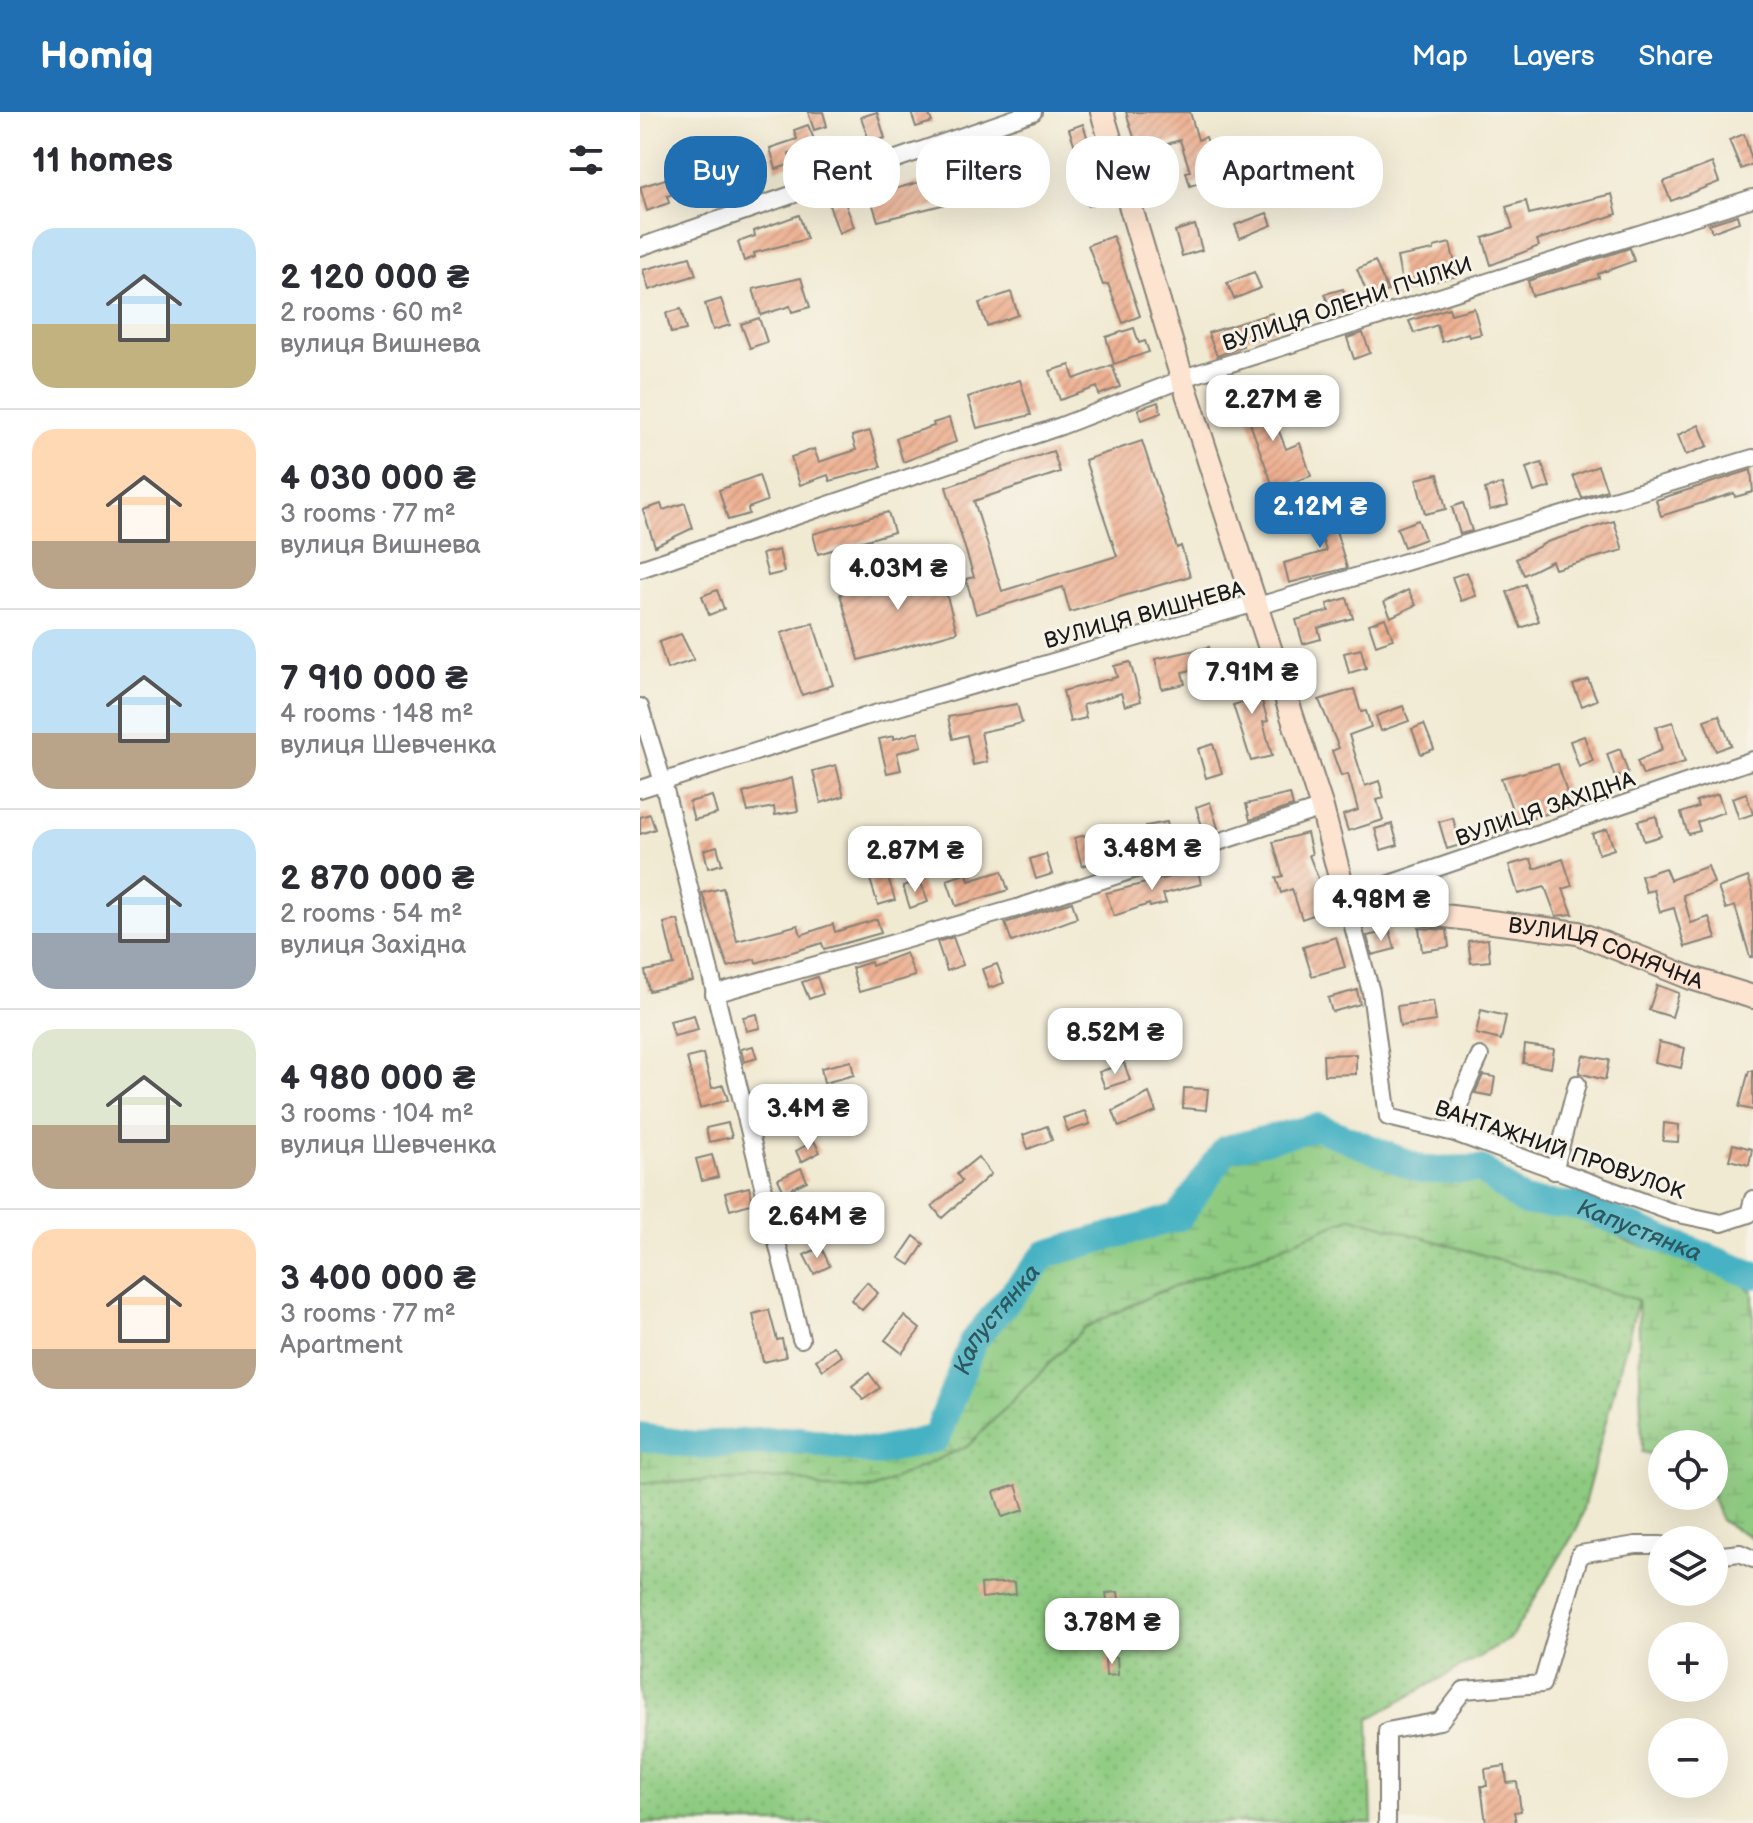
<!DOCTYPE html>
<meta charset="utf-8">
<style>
:root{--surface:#fff;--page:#f2f2f3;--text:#2b2b33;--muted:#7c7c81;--line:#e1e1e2;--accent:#1f6fb2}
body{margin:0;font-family:"Balsamiq Sans",sans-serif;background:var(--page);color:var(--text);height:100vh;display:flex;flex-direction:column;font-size:30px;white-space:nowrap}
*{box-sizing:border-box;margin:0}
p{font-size:26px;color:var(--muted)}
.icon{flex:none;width:44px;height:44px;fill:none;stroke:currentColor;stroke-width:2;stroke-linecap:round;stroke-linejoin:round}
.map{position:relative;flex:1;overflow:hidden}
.details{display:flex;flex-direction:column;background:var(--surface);width:640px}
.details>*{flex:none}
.guide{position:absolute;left:24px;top:24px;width:760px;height:72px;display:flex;gap:16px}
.controls{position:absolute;left:1008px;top:1318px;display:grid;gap:16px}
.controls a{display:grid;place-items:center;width:80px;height:80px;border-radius:50%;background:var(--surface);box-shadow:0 8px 32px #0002;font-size:40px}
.price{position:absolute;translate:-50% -68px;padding:0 18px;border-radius:16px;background:#fff;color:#222;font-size:26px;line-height:52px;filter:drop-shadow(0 2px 4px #0008)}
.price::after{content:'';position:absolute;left:50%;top:48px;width:24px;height:18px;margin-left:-12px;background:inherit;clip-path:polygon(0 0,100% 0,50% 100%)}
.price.selected{background:var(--accent);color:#fff}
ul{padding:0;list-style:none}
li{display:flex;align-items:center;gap:24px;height:200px;padding:0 32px}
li+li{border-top:2px solid var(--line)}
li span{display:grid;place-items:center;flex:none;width:224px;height:160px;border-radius:24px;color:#555}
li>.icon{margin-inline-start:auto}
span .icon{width:96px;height:96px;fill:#fffc;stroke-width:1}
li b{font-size:34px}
h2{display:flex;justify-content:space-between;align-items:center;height:96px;padding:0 32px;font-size:34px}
.chip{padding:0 28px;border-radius:32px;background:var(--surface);box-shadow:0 8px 32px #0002;font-size:28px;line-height:72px}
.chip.selected{background:var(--accent);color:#fff}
header{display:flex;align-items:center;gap:48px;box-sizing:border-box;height:112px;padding:0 40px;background:var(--accent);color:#fff}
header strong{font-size:38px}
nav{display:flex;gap:44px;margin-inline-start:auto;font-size:28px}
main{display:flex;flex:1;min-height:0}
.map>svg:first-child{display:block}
</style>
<header>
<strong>Homiq</strong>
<nav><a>Map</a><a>Layers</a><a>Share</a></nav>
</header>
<main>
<section class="details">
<h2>11 homes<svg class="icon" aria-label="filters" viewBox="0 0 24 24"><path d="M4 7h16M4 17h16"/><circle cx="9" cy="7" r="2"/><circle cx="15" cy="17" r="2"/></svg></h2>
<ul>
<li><span style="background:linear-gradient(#bfe0f5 60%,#c2b280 0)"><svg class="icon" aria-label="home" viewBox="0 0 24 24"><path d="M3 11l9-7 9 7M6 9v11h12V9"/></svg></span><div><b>2 120 000 ₴</b><p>2 rooms · 60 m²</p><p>вулиця Вишнева</p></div></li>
<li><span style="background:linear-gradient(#ffd9b3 70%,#b9a48a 0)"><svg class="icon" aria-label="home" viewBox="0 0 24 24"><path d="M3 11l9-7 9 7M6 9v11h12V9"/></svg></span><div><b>4 030 000 ₴</b><p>3 rooms · 77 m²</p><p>вулиця Вишнева</p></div></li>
<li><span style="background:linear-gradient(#bfe0f5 65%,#b9a48a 0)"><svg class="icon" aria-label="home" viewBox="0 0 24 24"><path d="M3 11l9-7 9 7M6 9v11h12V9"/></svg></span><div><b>7 910 000 ₴</b><p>4 rooms · 148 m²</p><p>вулиця Шевченка</p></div></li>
<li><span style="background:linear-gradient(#bfe0f5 65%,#9aa5b1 0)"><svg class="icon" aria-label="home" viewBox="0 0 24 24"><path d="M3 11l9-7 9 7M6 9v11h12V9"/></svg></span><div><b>2 870 000 ₴</b><p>2 rooms · 54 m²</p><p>вулиця Західна</p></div></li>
<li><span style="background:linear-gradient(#dfe7d0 60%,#b9a48a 0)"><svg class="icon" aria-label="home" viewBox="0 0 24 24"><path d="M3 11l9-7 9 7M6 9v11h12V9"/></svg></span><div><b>4 980 000 ₴</b><p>3 rooms · 104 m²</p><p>вулиця Шевченка</p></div></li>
<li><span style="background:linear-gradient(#ffd9b3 75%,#b9a48a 0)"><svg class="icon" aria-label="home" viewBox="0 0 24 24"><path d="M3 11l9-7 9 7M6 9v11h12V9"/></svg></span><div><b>3 400 000 ₴</b><p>3 rooms · 77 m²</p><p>Apartment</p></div></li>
</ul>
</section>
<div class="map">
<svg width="1113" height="1711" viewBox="0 0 1113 1711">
<defs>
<pattern id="wetland-marsh" width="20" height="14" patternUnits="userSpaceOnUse" patternTransform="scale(2)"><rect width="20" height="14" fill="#8ecb81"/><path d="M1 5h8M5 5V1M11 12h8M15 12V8" fill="none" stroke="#7aae6f"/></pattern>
<pattern id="garden-dots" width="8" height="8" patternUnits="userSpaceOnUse" patternTransform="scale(2)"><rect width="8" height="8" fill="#8ecb81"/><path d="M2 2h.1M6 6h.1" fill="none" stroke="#7aae6f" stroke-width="1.8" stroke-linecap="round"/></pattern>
<pattern id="building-hatch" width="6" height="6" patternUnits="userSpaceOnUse" patternTransform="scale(2)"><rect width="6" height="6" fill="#edb092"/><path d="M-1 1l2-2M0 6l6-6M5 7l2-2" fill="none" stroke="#cb977d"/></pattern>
</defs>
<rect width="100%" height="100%" fill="#f7f3e8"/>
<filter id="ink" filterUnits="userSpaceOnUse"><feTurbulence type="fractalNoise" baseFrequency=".0125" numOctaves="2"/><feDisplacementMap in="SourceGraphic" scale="16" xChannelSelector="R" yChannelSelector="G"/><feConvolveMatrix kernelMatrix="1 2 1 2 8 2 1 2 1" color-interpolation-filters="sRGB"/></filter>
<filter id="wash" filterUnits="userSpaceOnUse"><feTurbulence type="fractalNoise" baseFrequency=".006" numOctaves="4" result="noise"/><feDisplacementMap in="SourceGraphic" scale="32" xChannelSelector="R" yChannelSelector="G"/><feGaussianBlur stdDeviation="1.8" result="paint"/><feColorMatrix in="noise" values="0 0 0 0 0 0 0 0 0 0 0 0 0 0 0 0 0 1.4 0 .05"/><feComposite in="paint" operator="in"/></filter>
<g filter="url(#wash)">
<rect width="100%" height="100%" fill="#f1ead3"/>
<polygon fill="url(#wetland-marsh)" stroke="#55744e" stroke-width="2" points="676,1026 777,1068 840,1068 880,1101 940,1104 992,1131 1082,1156 1113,1180 1113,1426 1081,1409 1071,1384 1074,1384 1074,1332 1022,1332 1022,1345 1002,1340 998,1188 716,1109 517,1181 444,1216 329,1333 233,1377 0,1372 0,1334 194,1343 236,1350 300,1338 338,1242 402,1157 547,1110 590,1050"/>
<polygon fill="url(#garden-dots)" stroke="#55744e" stroke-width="2" points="712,1105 998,1188 938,1415 870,1527 729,1607 732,1711 0,1711 0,1371 153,1366 183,1376 233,1377 329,1333 444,1216 517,1181 629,1140"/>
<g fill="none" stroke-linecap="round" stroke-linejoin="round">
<path stroke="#46b2c3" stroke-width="28" id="s1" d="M 0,1325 L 55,1333 L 161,1328 L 236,1340 L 296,1326 L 333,1229 L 406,1142 L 539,1105 L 586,1037 L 678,1015 L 783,1058 L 841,1057 L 884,1090 L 939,1094 L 1113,1163"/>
</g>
<g id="blocks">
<g fill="url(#building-hatch)">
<polygon points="168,0 183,0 187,14 174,18"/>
<polygon points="237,0 245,26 230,31 221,5"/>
<polygon points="271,0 288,0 292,10 276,15"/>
<polygon points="486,0 550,0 558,28 566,25 572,42 560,46 568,68 550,74 546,60 550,59 540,28 499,41"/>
<polygon points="443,12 467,88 448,94 440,68 446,66 429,17"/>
<polygon points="168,13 176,32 149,42 152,52 136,57 130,36 157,27 154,18"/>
<polygon points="1104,22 1113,52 1101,57 1089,28"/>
<polygon points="379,37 386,58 351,70 344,49"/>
<polygon points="100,43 106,62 85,70 88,77 76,81 72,70 27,84 29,91 7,99 0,75 38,63 35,52 55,46 60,62"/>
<polygon points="1072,51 1079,70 1031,89 1023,70"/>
<polygon points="318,59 326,87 238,109 230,84"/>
<polygon points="972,82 977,102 897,128 899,134 851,153 843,126 873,116 866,95 886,89 889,102"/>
<polygon points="204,88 214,115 199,121 189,93"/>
<polygon points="627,101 632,113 600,126 595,113"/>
<polygon points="159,103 167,127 114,141 115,145 104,149 98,130 115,124 114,119"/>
<polygon points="1097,103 1099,110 1072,120 1069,112"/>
<polygon points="555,113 562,138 542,144 535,119"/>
<polygon points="473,124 500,204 483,211 468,172 463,173 448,133"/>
<polygon points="810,131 818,164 763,176 757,145 794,138 794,135"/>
<polygon points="990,136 994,149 958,162 959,166 892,184 888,169"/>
<polygon points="50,145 56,163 9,178 3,158"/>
<polygon points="735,149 748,179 729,186 717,157"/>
<polygon points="614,160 621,176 594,187 587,171"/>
<polygon points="161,166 170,195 152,200 150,194 121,203 113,177"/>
<polygon points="703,177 710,199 692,204 685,182"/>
<polygon points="371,180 378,203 347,214 339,191"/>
<polygon points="81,187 90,213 73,218 65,192"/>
<polygon points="809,196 811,202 834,196 841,222 829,225 828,221 802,230 797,213 774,221 769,209"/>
<polygon points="41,197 46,218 31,221 26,201"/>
<polygon points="632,201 637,217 600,229 603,234 577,244 568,221"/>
<polygon points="119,206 127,230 110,236 101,212"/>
<polygon points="494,216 499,231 505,229 509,240 474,252 466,225"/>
<polygon points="723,221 730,241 714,247 707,226"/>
<polygon points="430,253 434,267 472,253 480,275 459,283 457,275 420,288 410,259"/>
<polygon points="380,268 391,303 337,316 328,285"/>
<polygon points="609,268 622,303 631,299 646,337 660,331 671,364 634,377 596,273"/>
<polygon points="518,290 521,301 502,308 498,297"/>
<polygon points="309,306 316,330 263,350 256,326 294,314 293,311"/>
<polygon points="1059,313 1068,334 1046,343 1038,323"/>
<polygon points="230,319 241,355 190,369 188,363 160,373 151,345 174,337 179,350 216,338 212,324"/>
<polygon points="502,329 537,436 541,434 550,464 430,500 423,475 336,502 326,467 334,465 306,375 413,339 420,360 334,389 362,479 477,444 445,348"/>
<polygon points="902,351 910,375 894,380 886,356"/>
<polygon points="958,354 967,378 942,386 933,364"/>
<polygon points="1111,358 1113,380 1095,385 1094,381 1021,404 1016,388"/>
<polygon points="798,362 806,397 785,402 776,367"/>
<polygon points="119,363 127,389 108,396 109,402 88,408 79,378"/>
<polygon points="862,372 868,393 850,398 845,377"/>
<polygon points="45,391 53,416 15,434 3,398 21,392 23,398"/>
<polygon points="693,391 698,403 692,405 707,456 649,471 644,451 686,439 677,410 672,412 668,400"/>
<polygon points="823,391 832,419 820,422 812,395"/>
<polygon points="248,400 254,420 178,442 173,422"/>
<polygon points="778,408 785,427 764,435 757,416"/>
<polygon points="974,409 983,438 915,457 912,449 884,463 876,447 907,430"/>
<polygon points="139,438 144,460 128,464 122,442"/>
<polygon points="298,453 317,520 219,548 200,482 227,474 224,463 239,458 242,469"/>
<polygon points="827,460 836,484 821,489 812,465"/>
<polygon points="885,472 899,509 881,516 867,480"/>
<polygon points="77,478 84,497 69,503 62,484"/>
<polygon points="768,478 776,493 751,505 744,490"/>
<polygon points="707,486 713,506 678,516 681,527 663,532 656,508 689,499 687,492"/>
<polygon points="745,506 753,527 736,533 729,512"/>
<polygon points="173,511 193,573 162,583 141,521"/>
<polygon points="41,522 54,548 27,557 19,530"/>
<polygon points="569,535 573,554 542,560 545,572 522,577 515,547"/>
<polygon points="721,537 726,556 709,561 704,541"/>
<polygon points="490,550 501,589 485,594 481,581 443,593 446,606 430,610 423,579 477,565 474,554"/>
<polygon points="611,554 628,609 623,610 632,644 611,649 593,593 604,590 595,558"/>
<polygon points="948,567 957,588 942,594 933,573"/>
<polygon points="714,577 721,600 726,599 731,615 709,623 725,674 739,669 744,686 737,688 743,708 708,719 703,703 718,698 708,662 701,664 692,639 699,636 679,588"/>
<polygon points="377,592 382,611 341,620 347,650 333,653 327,623 313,627 308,605"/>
<polygon points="763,594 769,609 741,619 736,604"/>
<polygon points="1079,603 1091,633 1076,639 1064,608"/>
<polygon points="1033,610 1045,650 1003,663 997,649 1022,638 1016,615"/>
<polygon points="784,612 794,637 781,642 772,617"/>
<polygon points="278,620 282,634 257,641 261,658 247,661 239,627 254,624 254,627"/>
<polygon points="944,624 953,649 939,655 930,629"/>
<polygon points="573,632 582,661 566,666 558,637"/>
<polygon points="980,637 988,661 975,666 967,642"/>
<polygon points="918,652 931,694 868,714 869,718 849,725 844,709 873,700 861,666"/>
<polygon points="196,653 204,684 181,691 173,659"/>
<polygon points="152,666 158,699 135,703 134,695 108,700 103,681"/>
<polygon points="1106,681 1113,702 1099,707 1092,686"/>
<polygon points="650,682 653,694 610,708 606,692"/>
<polygon points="1078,682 1084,700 1057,710 1060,719 1048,722 1041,701 1058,695 1056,689"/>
<polygon points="72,684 77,702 54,708 49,690"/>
<polygon points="570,690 578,716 564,720 556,695"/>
<polygon points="10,702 15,717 0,722 0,705"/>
<polygon points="1016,704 1021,724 1004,729 998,709"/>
<polygon points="813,706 820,733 807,737 799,710"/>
<polygon points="527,710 532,732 484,744 480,728 508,721 506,714"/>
<polygon points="752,712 758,733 741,738 735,717"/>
<polygon points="967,717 974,737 959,742 952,722"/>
<polygon points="667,721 672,742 669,743 690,797 662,807 652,777 641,781 636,766 643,764 633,730"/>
<polygon points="450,722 458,749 442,754 434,726"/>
<polygon points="77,734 82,752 68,756 64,738"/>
<polygon points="406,742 412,762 396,767 390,747"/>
<polygon points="891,747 894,757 923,747 932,774 923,777 933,802 916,804 905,775 878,782 869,753"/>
<polygon points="557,754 561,772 523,782 526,791 510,795 509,792 474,804 466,781 538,763 537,759"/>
<polygon points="1068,754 1074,771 1043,783 1051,811 1069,805 1076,826 1045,835 1034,796 1020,800 1014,778 1006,780 1001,764 1025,756 1030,768"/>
<polygon points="245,755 255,788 238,793 228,761"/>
<polygon points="362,759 368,778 316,794 307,768 327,761 329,769"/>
<polygon points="1108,765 1113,780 1113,845 1110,845 1095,794 1086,797 1078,776"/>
<polygon points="280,768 288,790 270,796 263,774"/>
<polygon points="83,776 97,829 158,813 161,823 193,812 195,820 237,807 241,821 184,837 182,831 116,851 115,847 88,855 62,781"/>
<polygon points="432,790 437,806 372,830 365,811"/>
<polygon points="38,808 53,869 9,879 5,859 34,853 24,811"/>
<polygon points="779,816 807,818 809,835 782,839"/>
<polygon points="750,819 755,837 732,843 727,824"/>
<polygon points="313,825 323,853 307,859 297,830"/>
<polygon points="696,825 705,855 672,864 663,835"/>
<polygon points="848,827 850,849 831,851 828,829"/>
<polygon points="266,841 275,864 219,880 212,856 231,850 232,854"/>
<polygon points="357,852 364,871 349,876 342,857"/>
<polygon points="177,865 183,882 169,887 162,870"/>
<polygon points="1017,873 1039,881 1032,905 1009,898"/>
<polygon points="717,878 720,892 692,900 688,886"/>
<polygon points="793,889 796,909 760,914 757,894"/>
<polygon points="841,898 866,904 861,928 836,922"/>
<polygon points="117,902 120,916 106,919 103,905"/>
<polygon points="54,903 58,918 34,924 30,909"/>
<polygon points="1019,930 1045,936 1041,956 1015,950"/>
<polygon points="885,933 914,937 911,956 883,951"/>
<polygon points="113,934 117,946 104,950 101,937"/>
<polygon points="63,942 72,976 83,973 88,988 60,996 47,946"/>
<polygon points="716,942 716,962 684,963 683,943"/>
<polygon points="943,943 969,948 965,968 939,961"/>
<polygon points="211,949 214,963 184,971 181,956"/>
<polygon points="484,951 490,968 465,976 459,960"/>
<polygon points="1109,959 1113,959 1113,998 1099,995"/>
<polygon points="843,963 855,965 852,984 835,981"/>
<polygon points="544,976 568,977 566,998 543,996"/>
<polygon points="509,981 516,1000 479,1015 473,999"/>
<polygon points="146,991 152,1006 127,1016 121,1001"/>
<polygon points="445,999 450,1012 428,1019 423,1006"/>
<polygon points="88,1011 92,1025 69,1030 66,1016"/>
<polygon points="1024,1011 1039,1013 1038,1030 1023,1029"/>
<polygon points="407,1014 412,1028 388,1037 383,1023"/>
<polygon points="174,1029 180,1040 161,1050 156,1039"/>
<polygon points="1093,1032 1112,1037 1109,1053 1089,1048"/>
<polygon points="72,1043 78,1065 62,1069 56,1047"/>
<polygon points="338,1045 351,1062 302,1106 292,1094 322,1069 317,1062"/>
<polygon points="161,1056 167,1069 144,1080 138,1067"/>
<polygon points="109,1075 113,1091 90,1098 85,1081"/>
<polygon points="274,1124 284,1132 270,1153 259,1146"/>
<polygon points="181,1135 190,1154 174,1162 164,1143"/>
<polygon points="227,1170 238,1181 222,1198 211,1188"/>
<polygon points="129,1198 137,1228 142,1227 146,1245 123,1250 113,1202"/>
<polygon points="264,1204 280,1217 262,1241 245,1228"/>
<polygon points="194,1234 202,1244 183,1258 176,1248"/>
<polygon points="229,1261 240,1276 223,1288 212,1274"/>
<polygon points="376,1373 384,1398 362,1405 354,1380"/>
<polygon points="375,1470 376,1482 342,1486 341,1472"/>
<polygon points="478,1480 480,1495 468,1496 466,1481"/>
<polygon points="477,1545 478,1563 466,1564 465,1546"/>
<polygon points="865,1654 867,1671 877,1670 881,1699 874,1700 876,1711 846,1711 841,1674 847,1674 845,1657"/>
</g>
</g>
</g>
<g filter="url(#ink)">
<use href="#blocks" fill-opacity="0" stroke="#868378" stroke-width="2"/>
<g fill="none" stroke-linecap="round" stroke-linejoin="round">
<defs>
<g id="street">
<polyline points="0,135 393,0"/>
<polyline points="0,457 421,314 553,263 1113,86"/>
<polyline points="0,595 23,670 161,1227"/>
<polyline points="0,677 224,605 605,494 625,492 1113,346"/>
<polyline points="703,778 731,880 748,1005 815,1021 1034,1101 1082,1111 1109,1102 1113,1087"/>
<polyline points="715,790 720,782 1113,648"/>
<polyline points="74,882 377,796 682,696"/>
<polyline points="815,1021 823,981 840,944"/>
<polyline points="914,1059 937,972"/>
<polyline points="1074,1444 1100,1441 1113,1447"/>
<polyline points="747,1711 747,1619 800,1609 824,1578 902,1572 940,1442 996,1433 1022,1433"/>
</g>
<g id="secondary">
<path id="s2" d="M 462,0 L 542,266 L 682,696 L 702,773 L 715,790 L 734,795 L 938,821 L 1051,866 L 1113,885"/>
</g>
</defs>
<use href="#street" stroke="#868378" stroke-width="20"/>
<use href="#secondary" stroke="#868378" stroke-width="26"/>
<use href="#street" stroke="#fff" stroke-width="16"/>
<use href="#secondary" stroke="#fde4d1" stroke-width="22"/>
</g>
</g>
<g text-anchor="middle" stroke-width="6" stroke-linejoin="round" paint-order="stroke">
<g font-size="22" fill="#1c1c1c" stroke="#f7f3e8">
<text transform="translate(707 191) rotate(-18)" y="8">ВУЛИЦЯ ОЛЕНИ ПЧІЛКИ</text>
<text transform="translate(504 502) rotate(-15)" y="8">ВУЛИЦЯ ВИШНЕВА</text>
<text transform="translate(905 696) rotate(-19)" y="8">ВУЛИЦЯ ЗАХІДНА</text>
<text dy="8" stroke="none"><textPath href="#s2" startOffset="1088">ВУЛИЦЯ СОНЯЧНА</textPath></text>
<text transform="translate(920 1037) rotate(19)" y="8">ВАНТАЖНИЙ ПРОВУЛОК</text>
</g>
<g font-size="24" font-style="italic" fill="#2d585f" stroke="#f7f3e8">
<text dy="8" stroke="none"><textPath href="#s1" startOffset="1178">Капустянка</textPath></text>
<text dy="8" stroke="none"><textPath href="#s1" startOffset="434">Капустянка</textPath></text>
</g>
</g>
</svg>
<div class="controls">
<a><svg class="icon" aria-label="locate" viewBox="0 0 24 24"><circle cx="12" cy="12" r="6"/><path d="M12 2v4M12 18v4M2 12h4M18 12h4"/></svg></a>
<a><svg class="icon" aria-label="layers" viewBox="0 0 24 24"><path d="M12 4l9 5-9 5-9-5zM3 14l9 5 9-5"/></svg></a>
<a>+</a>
<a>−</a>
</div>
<b class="price" style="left:633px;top:331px">2.27M ₴</b>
<b class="price selected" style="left:680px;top:438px">2.12M ₴</b>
<b class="price" style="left:258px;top:500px">4.03M ₴</b>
<b class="price" style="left:612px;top:604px">7.91M ₴</b>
<b class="price" style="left:512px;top:780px">3.48M ₴</b>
<b class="price" style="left:275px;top:782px">2.87M ₴</b>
<b class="price" style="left:741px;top:831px">4.98M ₴</b>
<b class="price" style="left:475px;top:964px">8.52M ₴</b>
<b class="price" style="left:168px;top:1040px">3.4M ₴</b>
<b class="price" style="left:177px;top:1148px">2.64M ₴</b>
<b class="price" style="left:472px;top:1554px">3.78M ₴</b>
<div class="guide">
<a class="chip selected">Buy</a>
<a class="chip">Rent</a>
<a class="chip">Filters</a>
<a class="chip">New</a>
<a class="chip">Apartment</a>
</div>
</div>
</main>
